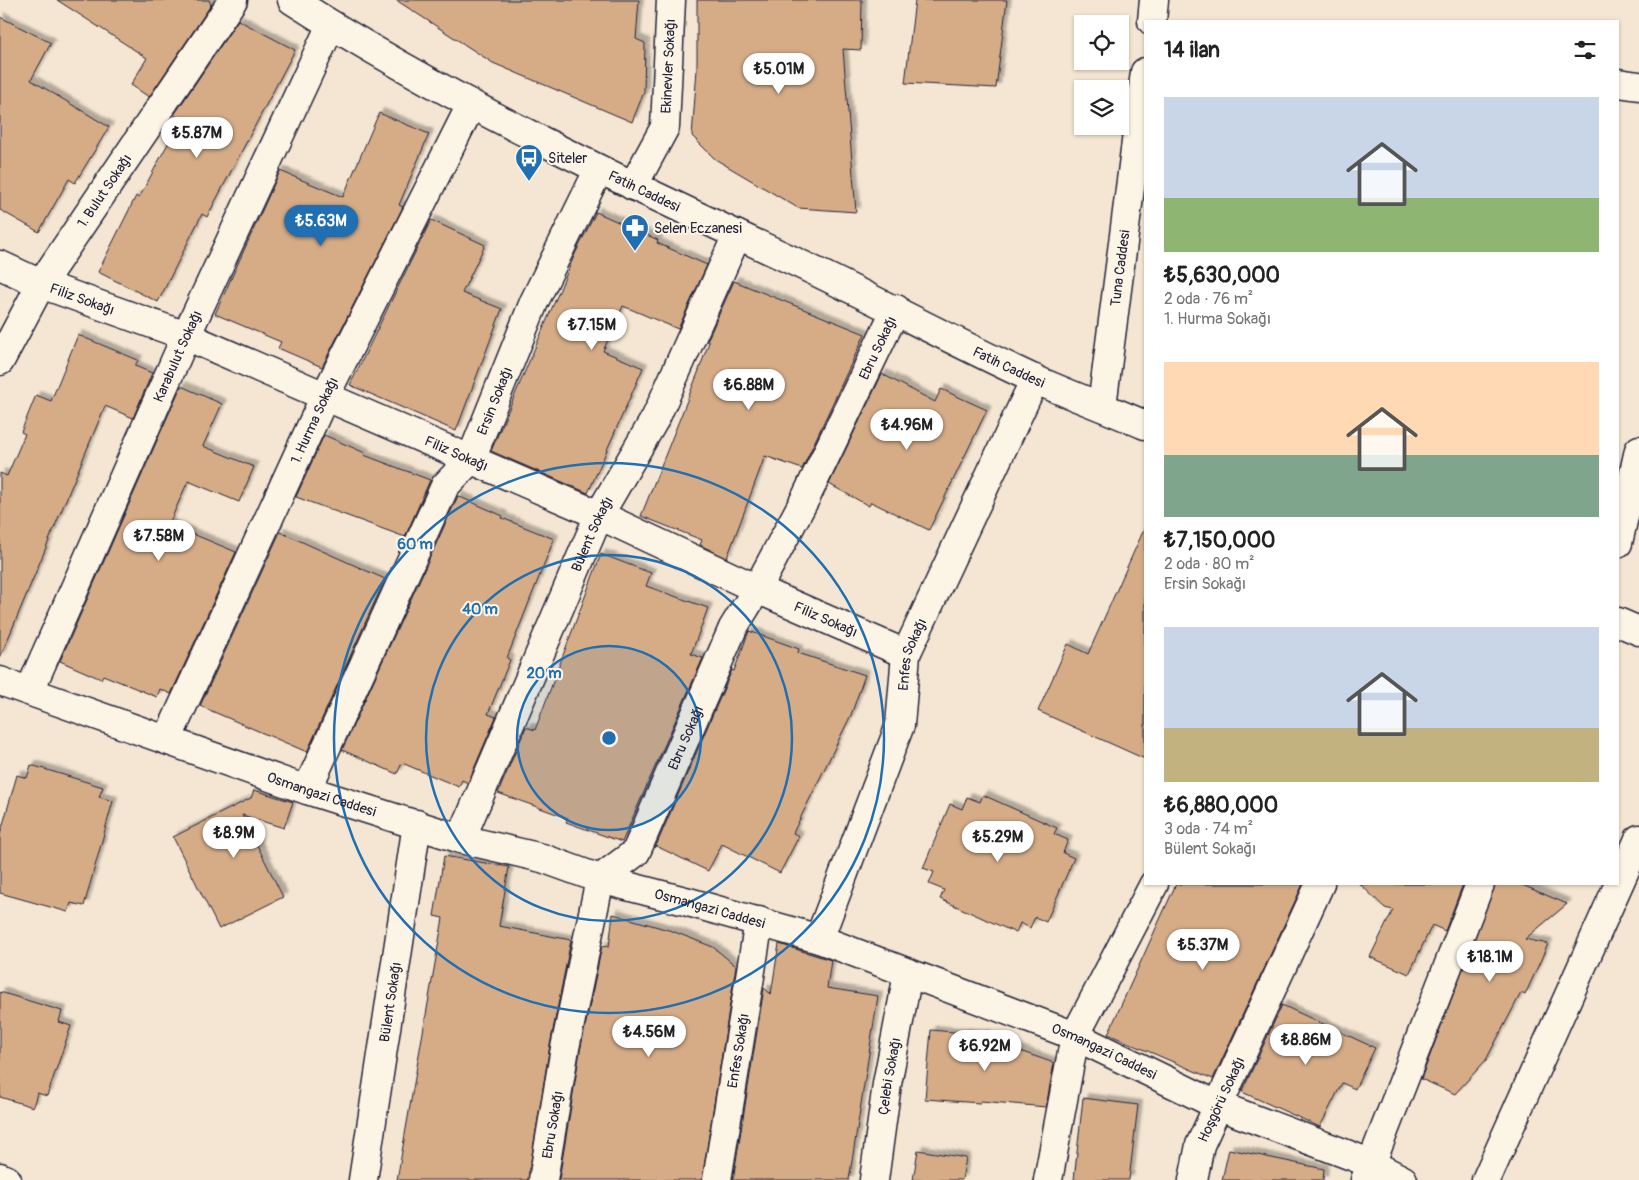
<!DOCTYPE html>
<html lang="tr">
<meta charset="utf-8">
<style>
:root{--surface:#fff;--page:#f6f6f6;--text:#222;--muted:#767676;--accent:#1f6fb2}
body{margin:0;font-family:Pangolin,sans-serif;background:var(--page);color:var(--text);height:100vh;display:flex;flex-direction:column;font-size:19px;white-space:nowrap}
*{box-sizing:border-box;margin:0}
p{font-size:16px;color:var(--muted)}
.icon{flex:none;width:28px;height:28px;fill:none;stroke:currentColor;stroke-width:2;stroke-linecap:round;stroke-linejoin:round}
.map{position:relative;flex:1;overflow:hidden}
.sheet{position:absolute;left:1144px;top:20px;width:475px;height:865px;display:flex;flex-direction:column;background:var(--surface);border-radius:0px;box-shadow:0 1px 4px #0004}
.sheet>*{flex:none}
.controls{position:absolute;left:1074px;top:15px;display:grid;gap:10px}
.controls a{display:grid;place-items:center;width:55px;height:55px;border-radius:0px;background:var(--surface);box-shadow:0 1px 4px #0004;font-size:25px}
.price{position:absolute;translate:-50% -42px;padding:0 11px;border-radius:18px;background:#fff;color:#222;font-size:16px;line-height:32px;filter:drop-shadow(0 1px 2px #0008)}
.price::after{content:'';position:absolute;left:50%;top:30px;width:15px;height:11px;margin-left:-8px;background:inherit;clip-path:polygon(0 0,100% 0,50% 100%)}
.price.selected{background:var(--accent);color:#fff}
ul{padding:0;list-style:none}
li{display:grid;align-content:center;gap:10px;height:265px;padding:0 20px}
li span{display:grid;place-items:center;height:155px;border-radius:0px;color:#555}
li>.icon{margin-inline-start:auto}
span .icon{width:90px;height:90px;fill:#fffc;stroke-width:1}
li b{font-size:21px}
h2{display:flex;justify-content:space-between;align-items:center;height:60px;padding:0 20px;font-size:21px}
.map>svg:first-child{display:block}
</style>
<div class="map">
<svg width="1639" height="1180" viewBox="0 0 1639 1180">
<defs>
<filter id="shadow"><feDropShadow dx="4.5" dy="-4.5" stdDeviation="1" flood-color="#0004"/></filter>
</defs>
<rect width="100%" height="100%" fill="#f4e6d2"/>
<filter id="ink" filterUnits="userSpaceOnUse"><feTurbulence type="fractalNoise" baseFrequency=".02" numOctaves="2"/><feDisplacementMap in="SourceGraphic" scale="10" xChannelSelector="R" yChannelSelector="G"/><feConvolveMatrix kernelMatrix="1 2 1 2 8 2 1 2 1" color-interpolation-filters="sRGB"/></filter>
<g filter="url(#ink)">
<g fill="#d6ac87" stroke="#22223b" filter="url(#shadow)">
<polygon points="57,0 209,0 211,5 149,97 131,85 147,58"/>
<polygon points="396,0 639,0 636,39 645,43 644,92 632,122 493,63"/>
<polygon points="697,0 862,0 861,50 843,49 856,212 798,208 715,159 692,136 697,69"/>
<polygon points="915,0 1007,0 996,88 905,83"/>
<polygon points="0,17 51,43 31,80 109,127 75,183 69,179 39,232 0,210"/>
<polygon points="238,20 295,50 207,217 202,214 158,302 98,272 136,196 139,198 181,119 174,115"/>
<polygon points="379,113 429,134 399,205 403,207 322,367 278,348 281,342 215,314 280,171 343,197"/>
<polygon points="596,212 658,240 657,243 707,265 678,329 623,306 603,351 643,368 588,493 491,451 575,254"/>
<polygon points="431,220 485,245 462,293 502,309 456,431 350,385"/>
<polygon points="734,281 865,334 802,469 765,456 727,558 700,545 702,540 641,516 698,373 709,342 707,341"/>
<polygon points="78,335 138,360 135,366 152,373 133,418 105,406 0,658 0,473 7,476 25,434 21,432 36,395 51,401"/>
<polygon points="882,374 935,402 941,389 987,410 929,530 871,502 869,506 829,484"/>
<polygon points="181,386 222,404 203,446 254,467 239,502 188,481 169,524 236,552 171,694 160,689 157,697 103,675 101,679 60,661"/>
<polygon points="324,435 365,453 364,455 430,480 405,537 296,497"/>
<polygon points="458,496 503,516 502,518 554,539 507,658 510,660 488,714 496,717 468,783 462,780 459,787 402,763 397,774 342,750"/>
<polygon points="1145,527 1145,759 1038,711 1068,644 1088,654"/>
<polygon points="280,532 385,579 307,752 200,706"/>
<polygon points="601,554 651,573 646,586 708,608 691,654 703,658 622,842 566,822 568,818 498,793 526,727 535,730"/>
<polygon points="749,631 799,649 798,653 865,675 851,715 793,833 799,836 780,873 722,844 708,871 656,846 732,670 734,671"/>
<polygon points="31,765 103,787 99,797 113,801 84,906 71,903 68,912 0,893 0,835 17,775 27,778"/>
<polygon points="254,790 293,802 284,828 242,815 283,897 219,929 173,837 251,798"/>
<polygon points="983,795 1057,828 1054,834 1068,840 1063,853 1074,858 1046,922 1035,917 1030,928 1020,923 1016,933 940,899 944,890 929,884 934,872 923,868 950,804 962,809 967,797 980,802"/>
<polygon points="444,856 509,867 499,926 571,940 550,1045 528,1180 397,1180 443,918 434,916"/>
<polygon points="1176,884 1303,884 1213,1079 1108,1034"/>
<polygon points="1360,884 1463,884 1445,931 1432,925 1409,974 1370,957 1393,910 1385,908"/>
<polygon points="1495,884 1520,884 1567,904 1525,939 1548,944 1525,995 1521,993 1486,1060 1455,1094 1421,1079"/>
<polygon points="613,914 672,931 713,947 736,966 702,1180 559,1180 580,1051 602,946 609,947"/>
<polygon points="779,944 831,960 827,988 878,996 849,1180 733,1180 764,988 771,994"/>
<polygon points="0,992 62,1011 59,1022 71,1026 47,1096 37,1093 33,1107 0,1097"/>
<polygon points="1282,1005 1375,1048 1355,1089 1342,1083 1320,1127 1242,1092"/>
<polygon points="931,1030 986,1035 986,1039 1054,1063 1046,1107 981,1101 980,1103 925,1099"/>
<polygon points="1083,1098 1138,1105 1129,1180 1074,1180"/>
<polygon points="1229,1149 1324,1169 1323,1180 1222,1180"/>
<polygon points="918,1150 966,1158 962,1180 913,1180"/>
</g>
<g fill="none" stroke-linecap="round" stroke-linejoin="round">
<defs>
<g id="minor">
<polyline points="1152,21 1154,0"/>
<polyline points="1618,83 1639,86"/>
<path id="s1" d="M 633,186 L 665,127 L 671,0"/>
<path id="s2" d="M 0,265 L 41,284 L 186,336 L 599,515 L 757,589 L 906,654"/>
<path id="s3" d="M 0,361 L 41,284 L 233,0"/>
<path id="s4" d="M 1102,406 L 1145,72"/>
<polyline points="1618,543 1639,450"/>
<path id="s5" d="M 0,681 L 307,790 L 461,839 L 542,858 L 600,879 L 685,901 L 819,939 L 1075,1036 L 1217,1105 L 1370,1163 L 1403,1180"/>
<path id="s6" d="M 30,690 L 186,336 L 331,25"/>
<path id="s7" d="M 167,740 L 325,396 L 471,105"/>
<path id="s8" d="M 307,790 L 445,486 L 471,459 L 534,302 L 598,171"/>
<path id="s9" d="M 461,839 L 599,515 L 656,417 L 737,235"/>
<path id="s10" d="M 819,939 L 900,725 L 906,654 L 1035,379"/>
<polyline points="0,1177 7,1180"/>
<path id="s11" d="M 363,1180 L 417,824"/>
<path id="s12" d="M 543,1180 L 565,1048 L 600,879 L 636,852 L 733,628 L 757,589 L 806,497 L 896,309"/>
<path id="s13" d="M 717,1180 L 759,921"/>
<path id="s14" d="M 874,1180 L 887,1084 L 908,974"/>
<polyline points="1048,1180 1075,1036 1154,884"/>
<path id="s15" d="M 1193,1180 L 1200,1145 L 1320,884"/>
<polyline points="1365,1180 1480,884"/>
<polyline points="1486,1180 1639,839"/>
</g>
<g id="major">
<path id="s16" d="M 292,0 C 454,104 628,184 802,265 C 880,302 956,343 1034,379 C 1070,395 1108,409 1145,425"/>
<polyline points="1618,622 1639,631"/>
</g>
</defs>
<use href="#minor" stroke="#22223b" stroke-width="31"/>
<use href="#major" stroke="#22223b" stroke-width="31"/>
<use href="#minor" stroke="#fcf5e5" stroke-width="28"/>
<use href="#major" stroke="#fcf5e5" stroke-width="28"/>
</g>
</g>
<circle cx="609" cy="738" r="92" fill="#1f6fb2" fill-opacity=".12"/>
<g fill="none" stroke="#1f6fb2" stroke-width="2.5">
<circle cx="609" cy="738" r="92"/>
<circle cx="609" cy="738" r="183"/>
<circle cx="609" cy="738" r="275"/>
</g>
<defs>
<symbol id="bus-pin" viewBox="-11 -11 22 30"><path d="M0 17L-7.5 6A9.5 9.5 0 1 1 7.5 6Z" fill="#1f6fb2" stroke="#fcf5e5"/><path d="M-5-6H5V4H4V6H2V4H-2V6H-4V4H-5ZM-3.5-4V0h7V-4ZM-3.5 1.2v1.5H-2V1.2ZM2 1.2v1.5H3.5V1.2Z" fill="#fff"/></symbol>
<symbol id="pharmacy-pin" viewBox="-11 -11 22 30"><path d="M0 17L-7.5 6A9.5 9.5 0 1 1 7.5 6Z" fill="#1f6fb2" stroke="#fcf5e5"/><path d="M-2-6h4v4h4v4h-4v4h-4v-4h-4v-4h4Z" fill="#fff"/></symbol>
</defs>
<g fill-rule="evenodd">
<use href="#bus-pin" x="513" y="142" width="32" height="43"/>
<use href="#pharmacy-pin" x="619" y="212" width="32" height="43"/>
</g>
<g text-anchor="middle" stroke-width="4" stroke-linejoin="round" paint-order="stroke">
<g font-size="14" fill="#22223b" stroke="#fcf5e5">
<text dy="5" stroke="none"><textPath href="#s1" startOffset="128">Ekinevler Sokağı</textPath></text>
<text dy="5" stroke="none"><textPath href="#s3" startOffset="200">1. Bulut Sokağı</textPath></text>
<text dy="5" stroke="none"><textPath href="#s16" startOffset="401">Fatih Caddesi</textPath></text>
<text dy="5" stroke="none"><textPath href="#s4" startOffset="139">Tuna Caddesi</textPath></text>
<text dy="5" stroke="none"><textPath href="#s2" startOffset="89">Filiz Sokağı</textPath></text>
<text dy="5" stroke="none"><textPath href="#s12" startOffset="911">Ebru Sokağı</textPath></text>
<text dy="5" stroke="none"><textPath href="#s6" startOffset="365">Karabulut Sokağı</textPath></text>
<text dy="5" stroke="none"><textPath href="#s16" startOffset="806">Fatih Caddesi</textPath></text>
<text dy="5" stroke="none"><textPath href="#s8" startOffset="434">Ersin Sokağı</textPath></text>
<text dy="5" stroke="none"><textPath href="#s7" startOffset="352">1. Hurma Sokağı</textPath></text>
<text dy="5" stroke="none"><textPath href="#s2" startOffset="494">Filiz Sokağı</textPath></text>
<text dy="5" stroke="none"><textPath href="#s9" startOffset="332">Bülent Sokağı</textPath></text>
<text dy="5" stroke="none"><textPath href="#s2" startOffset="899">Filiz Sokağı</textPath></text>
<text dy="5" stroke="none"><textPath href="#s10" startOffset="301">Enfes Sokağı</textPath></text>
<text dy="5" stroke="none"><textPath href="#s12" startOffset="476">Ebru Sokağı</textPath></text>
<text dy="5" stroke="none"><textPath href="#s5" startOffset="341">Osmangazi Caddesi</textPath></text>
<text dy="5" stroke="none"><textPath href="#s5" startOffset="746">Osmangazi Caddesi</textPath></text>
<text dy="5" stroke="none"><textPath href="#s11" startOffset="180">Bülent Sokağı</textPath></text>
<text dy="5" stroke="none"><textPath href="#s13" startOffset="131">Enfes Sokağı</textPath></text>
<text dy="5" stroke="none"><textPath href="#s5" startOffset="1166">Osmangazi Caddesi</textPath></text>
<text dy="5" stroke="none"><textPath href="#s14" startOffset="105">Çelebi Sokağı</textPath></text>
<text dy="5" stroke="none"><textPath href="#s15" startOffset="86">Hoşgörü Sokağı</textPath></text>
<text dy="5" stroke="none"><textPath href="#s12" startOffset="56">Ebru Sokağı</textPath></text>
</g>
<g font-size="14" fill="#22223b" stroke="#fcf5e5" text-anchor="start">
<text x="548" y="163">Siteler</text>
<text x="654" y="233">Selen Eczanesi</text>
</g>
</g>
<circle cx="609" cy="738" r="8" fill="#1f6fb2" stroke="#fcf5e5" stroke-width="2.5"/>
<g font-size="15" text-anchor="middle" font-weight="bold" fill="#1f6fb2" stroke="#fcf5e5" stroke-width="4" stroke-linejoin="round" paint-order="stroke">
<text x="415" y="549">60 m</text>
<text x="480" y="614">40 m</text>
<text x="544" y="678">20 m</text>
</g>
</svg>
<div class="controls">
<a><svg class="icon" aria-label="locate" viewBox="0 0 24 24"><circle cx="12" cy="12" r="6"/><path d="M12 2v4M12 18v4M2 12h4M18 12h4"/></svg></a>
<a><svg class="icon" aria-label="layers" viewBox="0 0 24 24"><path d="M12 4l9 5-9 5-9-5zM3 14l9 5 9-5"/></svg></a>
</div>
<b class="price" style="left:779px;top:95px">₺5.01M</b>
<b class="price" style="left:197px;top:159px">₺5.87M</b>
<b class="price selected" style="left:321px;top:247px">₺5.63M</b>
<b class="price" style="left:592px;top:351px">₺7.15M</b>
<b class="price" style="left:749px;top:411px">₺6.88M</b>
<b class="price" style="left:907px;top:451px">₺4.96M</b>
<b class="price" style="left:159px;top:562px">₺7.58M</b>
<b class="price" style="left:234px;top:859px">₺8.9M</b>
<b class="price" style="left:998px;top:863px">₺5.29M</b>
<b class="price" style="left:1203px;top:971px">₺5.37M</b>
<b class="price" style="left:1490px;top:983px">₺18.1M</b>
<b class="price" style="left:649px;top:1058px">₺4.56M</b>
<b class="price" style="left:1306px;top:1066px">₺8.86M</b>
<b class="price" style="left:985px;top:1072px">₺6.92M</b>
<section class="sheet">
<h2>14 ilan<svg class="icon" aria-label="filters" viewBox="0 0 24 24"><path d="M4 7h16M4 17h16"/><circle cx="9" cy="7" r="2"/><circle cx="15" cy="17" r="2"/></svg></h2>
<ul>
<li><span style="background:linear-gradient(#c9d6e8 65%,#8fb573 0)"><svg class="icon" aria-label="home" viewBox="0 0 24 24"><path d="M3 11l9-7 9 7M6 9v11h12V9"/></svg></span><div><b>₺5,630,000</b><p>2 oda · 76 m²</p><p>1. Hurma Sokağı</p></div></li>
<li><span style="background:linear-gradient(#ffd9b3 60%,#7fa58c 0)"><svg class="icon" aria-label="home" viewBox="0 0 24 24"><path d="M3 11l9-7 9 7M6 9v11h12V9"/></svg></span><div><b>₺7,150,000</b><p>2 oda · 80 m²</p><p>Ersin Sokağı</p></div></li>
<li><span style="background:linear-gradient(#c9d6e8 65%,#c2b280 0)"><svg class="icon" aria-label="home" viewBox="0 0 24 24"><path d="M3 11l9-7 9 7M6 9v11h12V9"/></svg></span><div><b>₺6,880,000</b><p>3 oda · 74 m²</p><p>Bülent Sokağı</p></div></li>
</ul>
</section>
</div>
